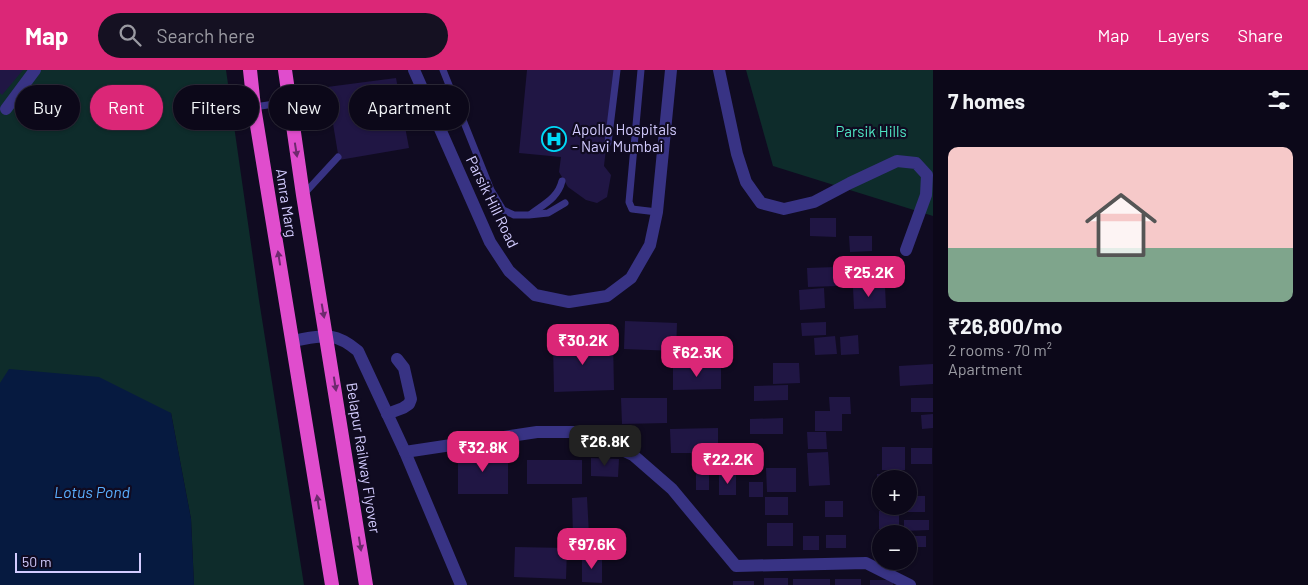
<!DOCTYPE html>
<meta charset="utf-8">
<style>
:root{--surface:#0c0819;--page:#151122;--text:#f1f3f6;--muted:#9a9aa2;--line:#2c2938;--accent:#db2777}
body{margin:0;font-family:Barlow,sans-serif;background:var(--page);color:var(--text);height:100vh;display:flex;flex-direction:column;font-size:19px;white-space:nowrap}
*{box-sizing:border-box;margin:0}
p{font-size:16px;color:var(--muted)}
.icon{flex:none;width:28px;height:28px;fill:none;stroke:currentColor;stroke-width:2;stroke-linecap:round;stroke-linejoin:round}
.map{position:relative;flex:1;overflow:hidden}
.details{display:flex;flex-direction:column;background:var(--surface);width:375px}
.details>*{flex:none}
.top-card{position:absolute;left:15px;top:15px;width:475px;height:45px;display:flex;gap:10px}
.buttons{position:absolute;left:872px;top:400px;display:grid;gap:10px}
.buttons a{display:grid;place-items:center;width:45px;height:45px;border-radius:50%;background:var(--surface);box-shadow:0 1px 4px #0004,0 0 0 1px var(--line);font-size:25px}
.scale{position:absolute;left:15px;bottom:12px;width:126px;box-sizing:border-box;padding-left:5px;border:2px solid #d3ccff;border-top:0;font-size:14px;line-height:18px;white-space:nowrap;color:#d3ccff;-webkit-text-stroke:4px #100b21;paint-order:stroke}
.price{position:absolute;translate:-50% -42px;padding:0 11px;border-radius:10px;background:var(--accent);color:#fff;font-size:16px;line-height:32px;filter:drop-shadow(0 1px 2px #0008)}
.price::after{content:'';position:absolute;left:50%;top:30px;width:15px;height:11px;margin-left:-8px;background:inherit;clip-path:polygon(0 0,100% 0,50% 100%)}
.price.selected{background:#222;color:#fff}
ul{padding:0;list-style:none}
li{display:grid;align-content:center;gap:10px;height:265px;padding:0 15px}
li span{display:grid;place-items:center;height:155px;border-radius:10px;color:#555}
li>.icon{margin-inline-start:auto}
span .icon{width:90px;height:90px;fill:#fffc;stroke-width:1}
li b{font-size:21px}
h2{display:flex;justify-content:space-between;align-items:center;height:60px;padding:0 15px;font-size:21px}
.pill{padding:0 18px;border-radius:22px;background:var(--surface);box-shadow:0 1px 4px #0004,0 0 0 1px var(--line);font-size:18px;line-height:45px}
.pill.selected{background:var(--accent);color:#fff}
header{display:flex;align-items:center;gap:30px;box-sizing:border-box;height:70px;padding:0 25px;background:var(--accent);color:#fff}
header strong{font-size:24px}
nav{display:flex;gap:28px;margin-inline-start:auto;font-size:18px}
.search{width:350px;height:45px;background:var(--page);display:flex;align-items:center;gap:12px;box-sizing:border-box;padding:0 18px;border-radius:28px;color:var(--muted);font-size:19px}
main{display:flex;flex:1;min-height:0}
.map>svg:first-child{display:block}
</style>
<header>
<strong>Map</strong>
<div class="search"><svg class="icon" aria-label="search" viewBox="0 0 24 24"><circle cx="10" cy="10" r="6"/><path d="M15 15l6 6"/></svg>Search here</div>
<nav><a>Map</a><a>Layers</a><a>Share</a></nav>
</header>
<main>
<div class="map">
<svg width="933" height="515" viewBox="0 0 933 515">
<rect width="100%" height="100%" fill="#100b21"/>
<g fill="#0e2c2b">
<polygon points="0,0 226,0 259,230 304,515 194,515 191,449 171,343 0,313"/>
<polygon points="746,0 933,0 933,146 773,96"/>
</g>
<polygon fill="#061a40" points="9,299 99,307 171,343 191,449 194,515 0,515 0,313"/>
<g fill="#201644">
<polygon points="0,0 23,0 2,25 0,23"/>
<polygon points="527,0 615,0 604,96 611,105 607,127 597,133 586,130 568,117 559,102 561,87 519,83"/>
<polygon points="396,8 409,78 339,90 327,17"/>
<polygon points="810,148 836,148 836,167 810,166"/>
<polygon points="849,166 872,166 872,181 850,182"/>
<polygon points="864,196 865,214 841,215 840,197"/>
<polygon points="836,197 837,216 808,217 807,198"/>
<polygon points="885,216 886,238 854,239 853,217"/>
<polygon points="824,218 825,238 800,240 799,220"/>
<polygon points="625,251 677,253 676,281 624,279"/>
<polygon points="826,252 826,265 802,266 801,253"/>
<polygon points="858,265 859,284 841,285 840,267"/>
<polygon points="835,266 837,284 815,285 814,268"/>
<polygon points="613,271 614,320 554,322 553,272"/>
<polygon points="773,293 799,293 800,313 773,314"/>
<polygon points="933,294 933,314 900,316 899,296"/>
<polygon points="721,296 721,319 673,320 673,297"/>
<polygon points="788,315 788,330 754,331 754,316"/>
<polygon points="829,327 850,327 851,344 842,344 842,361 815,361 815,341 830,341"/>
<polygon points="621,328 667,328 667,353 622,354"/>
<rect x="911" y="328" width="22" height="14"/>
<polygon points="933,344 933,358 922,359 921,345"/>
<polygon points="783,348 783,364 750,364 750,349"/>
<polygon points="718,358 718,383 671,383 670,359"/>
<polygon points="807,362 826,362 827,379 808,379"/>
<rect x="882" y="377" width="23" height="23"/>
<rect x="911" y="378" width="21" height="16"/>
<polygon points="828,382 830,415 809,416 807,383"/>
<rect x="458" y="383" width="50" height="41"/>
<polygon points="591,388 619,389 618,407 591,406"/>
<rect x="527" y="390" width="55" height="24"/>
<polygon points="766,398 796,398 796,422 767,422"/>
<rect x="696" y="399" width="13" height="21"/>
<polygon points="877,404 901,404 901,409 881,409 881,425 877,425"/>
<rect x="719" y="405" width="17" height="20"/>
<rect x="749" y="412" width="14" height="15"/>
<polygon points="909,426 925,426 925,442 906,442 906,436 909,436"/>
<polygon points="587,427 589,465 573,466 572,428"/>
<rect x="765" y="427" width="23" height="18"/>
<rect x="825" y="431" width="18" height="16"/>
<rect x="879" y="441" width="20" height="18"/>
<polygon points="904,450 929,450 929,460 904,461"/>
<rect x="767" y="453" width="26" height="23"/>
<rect x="826" y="465" width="20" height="13"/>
<rect x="803" y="466" width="16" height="14"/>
<rect x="909" y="466" width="17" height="11"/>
<polygon points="515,477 567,478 566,509 514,507"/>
<polygon points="582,487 602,488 602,513 582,512"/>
<rect x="764" y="508" width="24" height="7"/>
<rect x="793" y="509" width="37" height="6"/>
<rect x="835" y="509" width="26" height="6"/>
<rect x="870" y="510" width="23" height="5"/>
<rect x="733" y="511" width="21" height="4"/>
</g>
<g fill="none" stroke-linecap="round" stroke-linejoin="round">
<g stroke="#383384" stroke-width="7">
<polyline points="443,0 491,120 503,140 514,145 529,145 548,143 565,133"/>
<polyline points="641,0 629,132 632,139 657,142"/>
<polyline points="254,37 328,26"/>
<polyline points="608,73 617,0"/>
<polyline points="303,125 338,87"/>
<path d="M 531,144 C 544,134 558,128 562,111"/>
</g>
<g stroke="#383384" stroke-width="12">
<polyline points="414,0 490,172 509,201 535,225 569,232 607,226 631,208 650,175 657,142 671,0"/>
<polyline points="719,0 737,84 746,112 761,133 784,139 814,132 850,113 897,91 916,93 927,105 926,125 906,180"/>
<polyline points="6,39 35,0"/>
<path d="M 292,271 C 322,266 333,260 358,281 L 405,382 L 461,515"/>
<polyline points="387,344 403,338 409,334 411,329 404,298 397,289"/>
<polyline points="405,382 537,362 574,362 608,373 633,385 672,419 736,496 866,493 910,515"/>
</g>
<g stroke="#e04dcd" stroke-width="14">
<polyline points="250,0 254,37 332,515"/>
<polyline points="285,0 303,125 366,515"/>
</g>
</g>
<defs><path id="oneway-solid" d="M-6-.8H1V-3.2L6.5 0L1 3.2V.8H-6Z" transform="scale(1.25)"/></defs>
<g fill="#6e296e">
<use href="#oneway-solid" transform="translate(296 80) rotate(81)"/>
<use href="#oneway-solid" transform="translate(279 188) rotate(-99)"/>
<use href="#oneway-solid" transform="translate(323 241) rotate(80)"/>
<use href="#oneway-solid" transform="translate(335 314) rotate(81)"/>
<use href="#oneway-solid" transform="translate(318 432) rotate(-99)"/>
<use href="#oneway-solid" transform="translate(360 474) rotate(81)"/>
</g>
<defs>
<symbol id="hospital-ring" viewBox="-11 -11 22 22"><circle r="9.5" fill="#100b21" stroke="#00d9f7" stroke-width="1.5"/><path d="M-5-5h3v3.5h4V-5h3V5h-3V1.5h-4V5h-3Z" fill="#00d9f7"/></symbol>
</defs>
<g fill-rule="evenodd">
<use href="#hospital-ring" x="540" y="55" width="28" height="28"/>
</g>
<g text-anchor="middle" stroke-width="4.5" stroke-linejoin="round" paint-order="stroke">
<g font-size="15" fill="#d3ccff" stroke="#100b21" text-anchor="start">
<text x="572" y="65">Apollo Hospitals<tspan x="572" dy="17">- Navi Mumbai</tspan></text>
</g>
<g font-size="15" fill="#50e7c4" stroke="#100b21">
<text x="871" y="67">Parsik Hills</text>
</g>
<g font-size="15" fill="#d3ccff" stroke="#100b21">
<text transform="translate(492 132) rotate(64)" y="5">Parsik Hill Road</text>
<text transform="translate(286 133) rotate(81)" y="5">Amra Marg</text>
<text transform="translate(363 388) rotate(81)" y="5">Belapur Railway Flyover</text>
</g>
<g font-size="16" font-style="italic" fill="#5aafff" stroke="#100b21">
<text x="92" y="428">Lotus Pond</text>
</g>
</g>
</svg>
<div class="buttons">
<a>+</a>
<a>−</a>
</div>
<div class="scale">50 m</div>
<b class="price" style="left:869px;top:228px">₹25.2K</b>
<b class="price" style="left:583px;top:296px">₹30.2K</b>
<b class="price" style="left:697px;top:308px">₹62.3K</b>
<b class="price selected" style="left:605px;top:397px">₹26.8K</b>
<b class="price" style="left:483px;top:403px">₹32.8K</b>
<b class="price" style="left:728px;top:415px">₹22.2K</b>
<b class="price" style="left:592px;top:500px">₹97.6K</b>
<div class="top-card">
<a class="pill">Buy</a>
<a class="pill selected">Rent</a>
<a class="pill">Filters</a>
<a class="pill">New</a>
<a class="pill">Apartment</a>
</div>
</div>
<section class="details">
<h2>7 homes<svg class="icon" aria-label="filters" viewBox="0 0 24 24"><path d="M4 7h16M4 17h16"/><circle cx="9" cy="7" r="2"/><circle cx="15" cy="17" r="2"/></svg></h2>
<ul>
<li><span style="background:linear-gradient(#f6c9c9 65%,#7fa58c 0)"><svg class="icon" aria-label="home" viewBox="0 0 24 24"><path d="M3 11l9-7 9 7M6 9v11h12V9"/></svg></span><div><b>₹26,800/mo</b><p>2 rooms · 70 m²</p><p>Apartment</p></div></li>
</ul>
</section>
</main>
